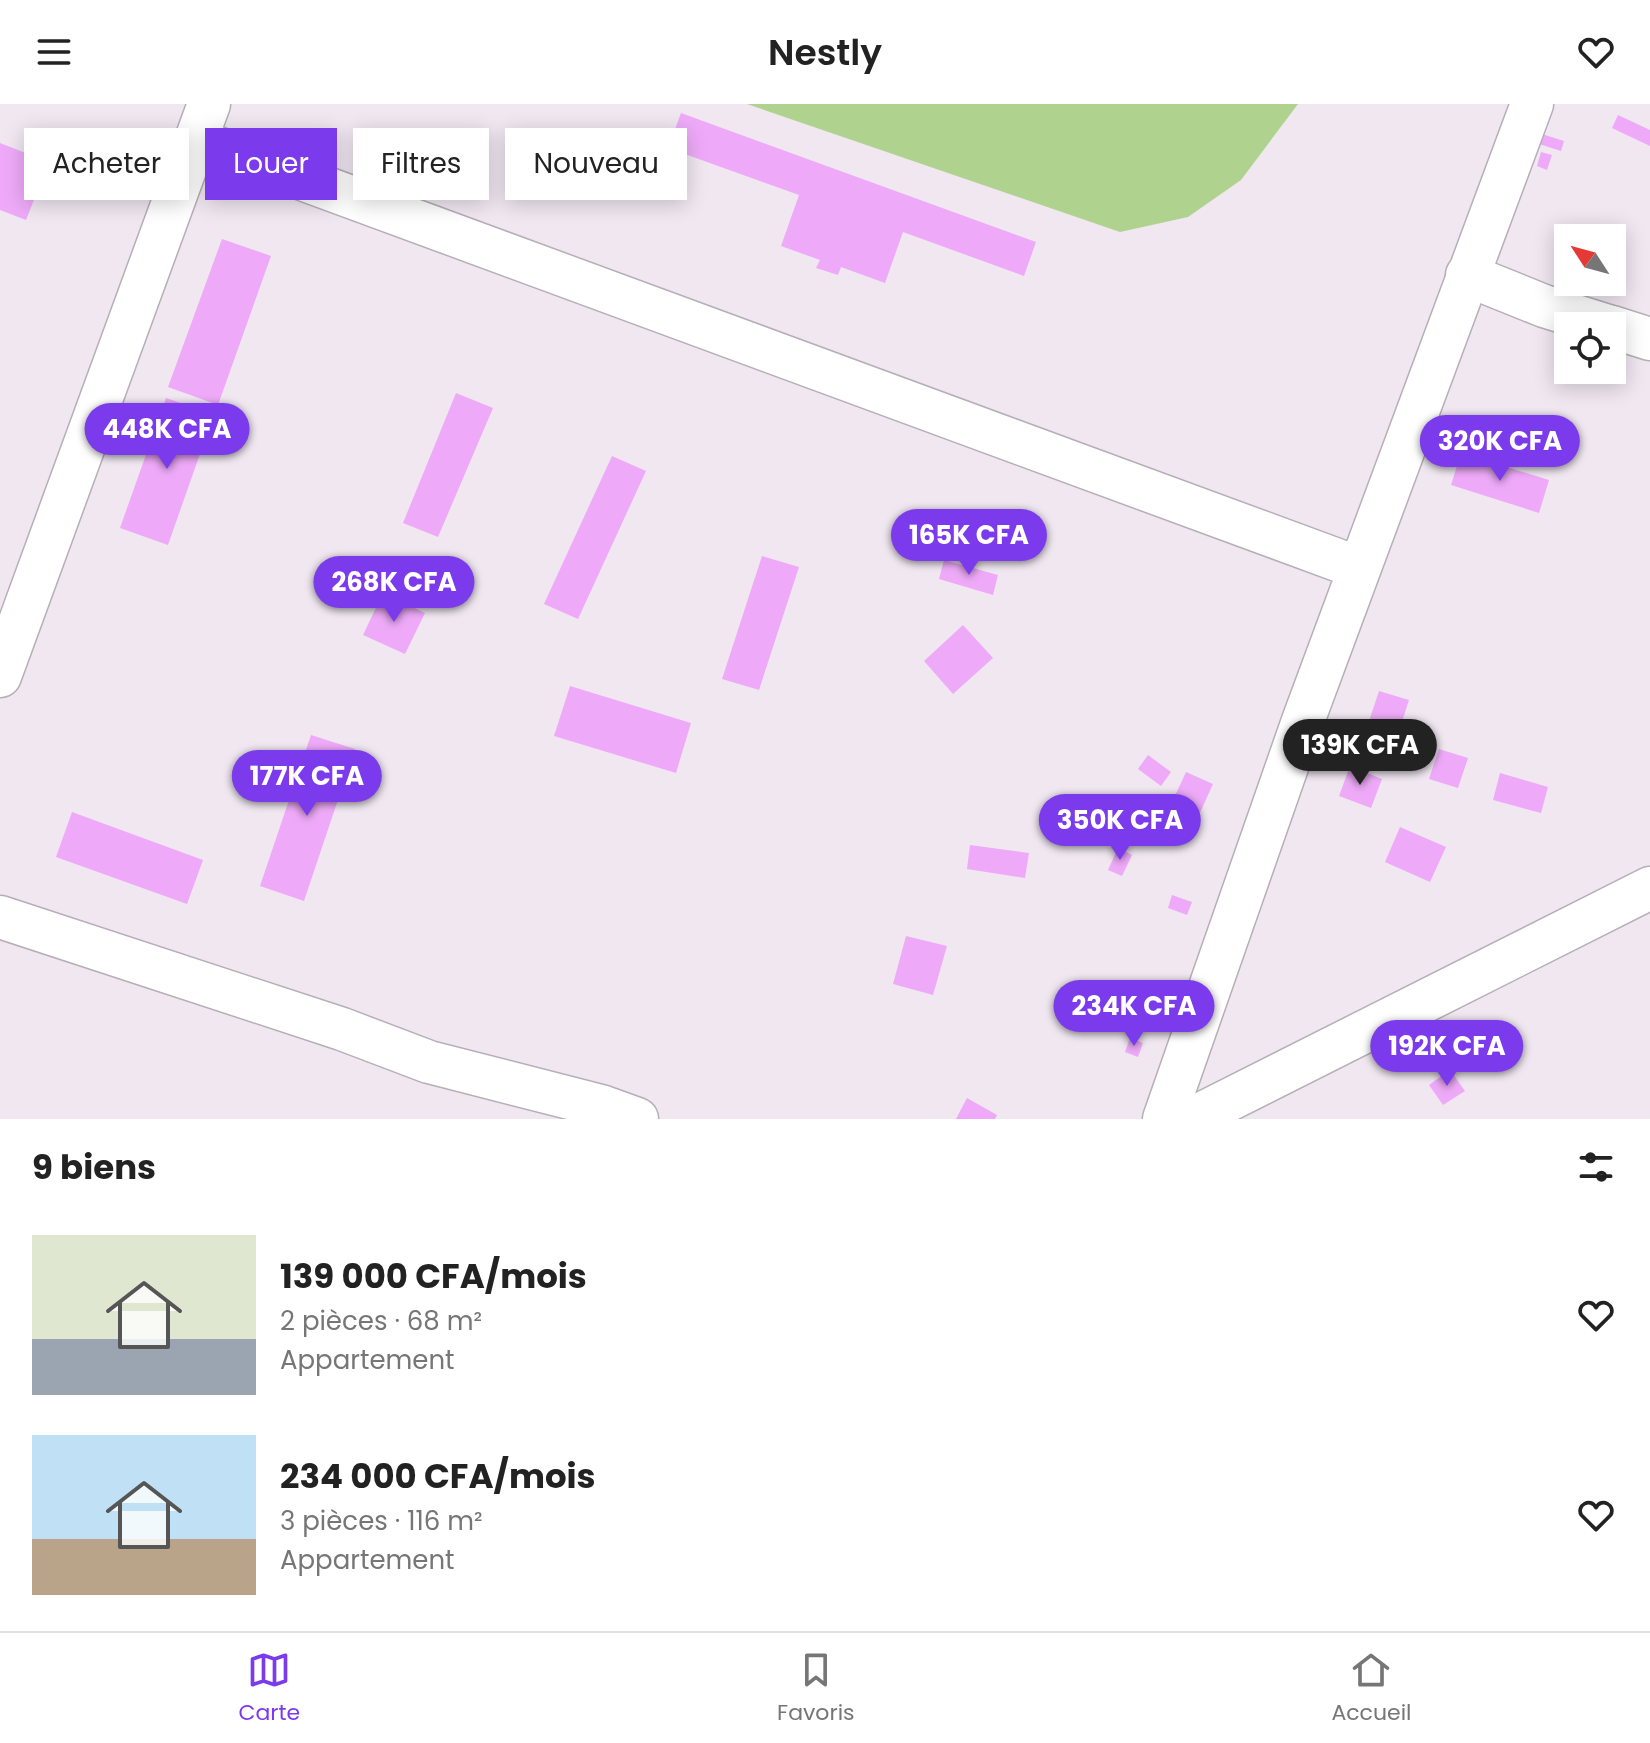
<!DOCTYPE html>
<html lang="fr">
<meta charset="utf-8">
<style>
:root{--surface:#fff;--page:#f6f6f6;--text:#222;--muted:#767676;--line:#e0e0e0;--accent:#7c3aed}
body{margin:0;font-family:Poppins,sans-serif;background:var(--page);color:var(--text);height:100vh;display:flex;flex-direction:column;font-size:30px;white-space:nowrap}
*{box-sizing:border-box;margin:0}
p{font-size:26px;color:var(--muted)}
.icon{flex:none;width:44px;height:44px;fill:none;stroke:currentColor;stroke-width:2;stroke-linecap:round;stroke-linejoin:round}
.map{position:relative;height:1015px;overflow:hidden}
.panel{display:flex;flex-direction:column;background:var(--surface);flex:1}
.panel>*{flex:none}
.top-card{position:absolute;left:24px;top:24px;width:800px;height:72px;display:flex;gap:16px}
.needle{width:52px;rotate:306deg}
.tools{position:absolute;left:1554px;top:120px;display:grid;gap:16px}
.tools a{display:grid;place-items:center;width:72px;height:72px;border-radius:0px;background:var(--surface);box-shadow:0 4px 20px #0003;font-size:40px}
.price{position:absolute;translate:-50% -68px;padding:0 18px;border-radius:28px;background:var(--accent);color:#fff;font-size:26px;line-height:52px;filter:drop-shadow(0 2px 4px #0008)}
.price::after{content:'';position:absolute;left:50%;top:48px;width:24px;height:18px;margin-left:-12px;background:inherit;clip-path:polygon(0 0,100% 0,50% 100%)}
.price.on{background:#222;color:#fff}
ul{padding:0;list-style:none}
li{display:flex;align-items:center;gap:24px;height:200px;padding:0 32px}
li span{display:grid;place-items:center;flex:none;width:224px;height:160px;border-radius:0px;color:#555}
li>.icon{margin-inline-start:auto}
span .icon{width:96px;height:96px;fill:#fffc;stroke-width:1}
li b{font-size:34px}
h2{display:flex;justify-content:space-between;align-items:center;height:96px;padding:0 32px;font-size:34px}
.chip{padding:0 28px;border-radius:0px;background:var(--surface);box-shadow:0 4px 20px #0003;font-size:28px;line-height:72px}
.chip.on{background:var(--accent);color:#fff}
header{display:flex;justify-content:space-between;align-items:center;height:104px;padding:0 32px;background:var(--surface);font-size:36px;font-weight:600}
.dock{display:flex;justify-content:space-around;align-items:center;height:112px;border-top:2px solid var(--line);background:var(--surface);font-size:22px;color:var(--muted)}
.dock a{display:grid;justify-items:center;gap:4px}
.dock .on{color:var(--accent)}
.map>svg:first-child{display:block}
</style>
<header><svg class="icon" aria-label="menu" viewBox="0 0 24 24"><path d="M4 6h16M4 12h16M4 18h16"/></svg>Nestly<svg class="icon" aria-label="heart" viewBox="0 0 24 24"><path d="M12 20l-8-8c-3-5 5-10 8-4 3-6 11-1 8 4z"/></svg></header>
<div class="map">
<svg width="1650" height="1015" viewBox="0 0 1650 1015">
<rect width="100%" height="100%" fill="#f0e7f1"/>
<polygon fill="#afd38f" points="747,0 1298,0 1241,76 1188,113 1120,128"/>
<g fill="#eeaaf8">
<polygon points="681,9 1036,138 1024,172 903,128 885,179 841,163 838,171 816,164 820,156 781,142 799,91 668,44"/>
<polygon points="1618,11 1650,26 1650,42 1612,24"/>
<polygon points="1542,30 1564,37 1561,47 1539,40"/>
<polygon points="0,39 49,58 26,116 0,106"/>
<polygon points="1541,48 1552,51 1547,66 1537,62"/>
<polygon points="222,135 271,152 218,301 168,283"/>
<polygon points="456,289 493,304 438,433 403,419"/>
<polygon points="166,294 214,310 168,441 120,424"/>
<polygon points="1461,349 1549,376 1539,409 1451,381"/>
<polygon points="612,352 646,367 578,515 544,500"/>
<polygon points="762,452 799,463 759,586 722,575"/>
<polygon points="944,456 998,471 993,491 939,475"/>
<polygon points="383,489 425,509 405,550 363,531"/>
<polygon points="963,521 993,554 953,590 924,557"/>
<polygon points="570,582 691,619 676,669 554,632"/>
<polygon points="1379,587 1409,596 1399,627 1369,617"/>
<polygon points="311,631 355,645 304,797 260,782"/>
<polygon points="1439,645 1468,654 1458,684 1429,675"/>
<polygon points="1148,651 1171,668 1161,682 1138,665"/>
<polygon points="1350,662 1382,675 1371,704 1339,692"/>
<polygon points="1186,668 1213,680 1194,722 1167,709"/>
<polygon points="1500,669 1548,683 1541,709 1493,696"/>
<polygon points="72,708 203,756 187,800 56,753"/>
<polygon points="1400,723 1446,743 1430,778 1385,758"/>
<polygon points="970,741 1029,749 1025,774 967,765"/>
<polygon points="1118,744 1132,751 1122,772 1108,766"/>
<polygon points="1172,791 1192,798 1187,811 1168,804"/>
<polygon points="906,832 947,842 933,891 893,880"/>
<polygon points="1130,934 1143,939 1138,953 1125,948"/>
<polygon points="1450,966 1465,987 1443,1001 1429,981"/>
<polygon points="967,994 997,1011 995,1015 956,1015"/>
</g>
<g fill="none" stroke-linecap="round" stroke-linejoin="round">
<defs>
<g id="minor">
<polyline points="196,36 1359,464"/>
<polyline points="1467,171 1544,202 1608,222"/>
<polyline points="1612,223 1650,235"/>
<polyline points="0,572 209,0"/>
<polyline points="0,813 342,925 429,958 601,1002 637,1015"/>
<polyline points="1164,1015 1303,617 1532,0"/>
<polyline points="1191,1015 1650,784"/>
</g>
</defs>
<use href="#minor" stroke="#b6aeb8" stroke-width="45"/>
<use href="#minor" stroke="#fff" stroke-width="42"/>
</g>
</svg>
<div class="tools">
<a><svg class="needle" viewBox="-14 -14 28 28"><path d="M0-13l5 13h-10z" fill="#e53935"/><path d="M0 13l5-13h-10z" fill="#767676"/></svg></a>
<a><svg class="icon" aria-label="locate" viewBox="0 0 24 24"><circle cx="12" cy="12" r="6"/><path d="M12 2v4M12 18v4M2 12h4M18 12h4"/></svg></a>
</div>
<b class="price" style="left:167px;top:367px">448K CFA</b>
<b class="price" style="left:1500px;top:379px">320K CFA</b>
<b class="price" style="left:969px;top:473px">165K CFA</b>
<b class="price" style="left:394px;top:520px">268K CFA</b>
<b class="price on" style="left:1360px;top:683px">139K CFA</b>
<b class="price" style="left:307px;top:714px">177K CFA</b>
<b class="price" style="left:1120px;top:758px">350K CFA</b>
<b class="price" style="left:1134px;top:944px">234K CFA</b>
<b class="price" style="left:1447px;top:984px">192K CFA</b>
<div class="top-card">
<a class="chip">Acheter</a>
<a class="chip on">Louer</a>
<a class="chip">Filtres</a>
<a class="chip">Nouveau</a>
</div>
</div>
<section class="panel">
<h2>9 biens<svg class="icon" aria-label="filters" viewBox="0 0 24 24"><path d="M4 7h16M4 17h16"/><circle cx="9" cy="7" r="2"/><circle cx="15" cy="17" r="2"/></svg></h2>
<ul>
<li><span style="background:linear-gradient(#dfe7d0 65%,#9aa5b1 0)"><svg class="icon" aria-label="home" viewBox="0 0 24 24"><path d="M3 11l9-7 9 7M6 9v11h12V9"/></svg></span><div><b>139 000 CFA/mois</b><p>2 pièces · 68 m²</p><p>Appartement</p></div><svg class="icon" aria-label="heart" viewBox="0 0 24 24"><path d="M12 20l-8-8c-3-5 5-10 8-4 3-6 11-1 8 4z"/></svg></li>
<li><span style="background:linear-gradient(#bfe0f5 65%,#b9a48a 0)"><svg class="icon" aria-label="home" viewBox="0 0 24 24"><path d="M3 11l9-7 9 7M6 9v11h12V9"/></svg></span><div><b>234 000 CFA/mois</b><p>3 pièces · 116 m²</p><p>Appartement</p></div><svg class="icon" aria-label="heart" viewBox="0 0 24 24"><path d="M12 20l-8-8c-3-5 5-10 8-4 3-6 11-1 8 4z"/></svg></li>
</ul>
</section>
<nav class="dock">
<a class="on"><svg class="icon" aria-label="map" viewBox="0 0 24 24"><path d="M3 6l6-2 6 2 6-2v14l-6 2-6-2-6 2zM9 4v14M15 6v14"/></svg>Carte</a>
<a><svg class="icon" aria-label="saved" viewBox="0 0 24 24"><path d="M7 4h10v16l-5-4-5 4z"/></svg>Favoris</a>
<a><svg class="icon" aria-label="home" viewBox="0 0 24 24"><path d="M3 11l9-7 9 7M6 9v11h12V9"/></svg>Accueil</a>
</nav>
